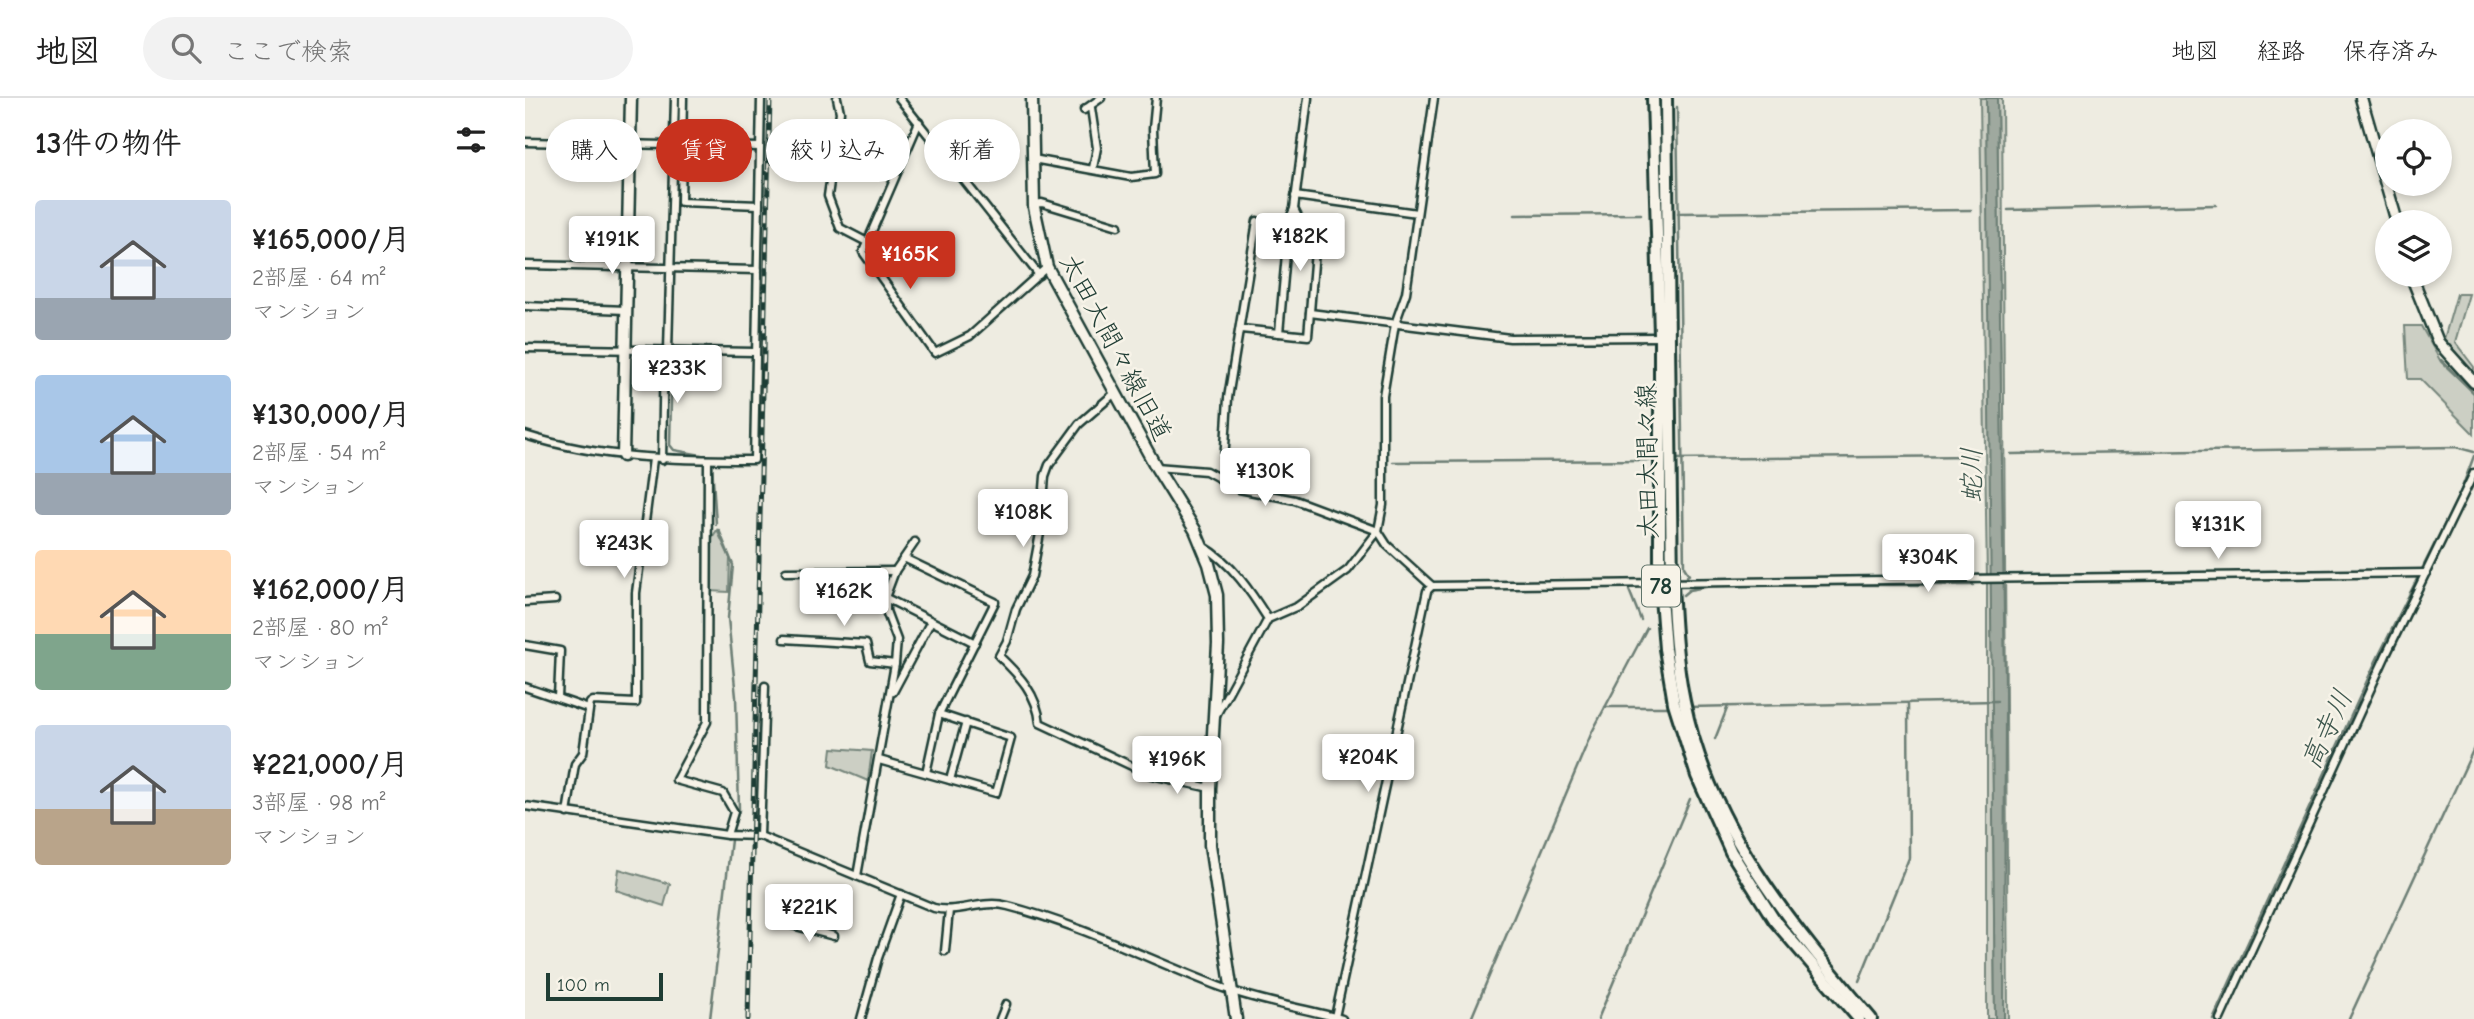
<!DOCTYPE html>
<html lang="ja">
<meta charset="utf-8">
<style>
:root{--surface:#fff;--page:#f2f2f2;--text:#222;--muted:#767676;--line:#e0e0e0;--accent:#c8321e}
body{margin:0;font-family:"Comic Neue","Klee One",sans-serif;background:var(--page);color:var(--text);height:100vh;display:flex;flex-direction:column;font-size:26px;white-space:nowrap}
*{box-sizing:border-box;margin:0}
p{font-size:23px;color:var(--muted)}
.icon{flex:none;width:38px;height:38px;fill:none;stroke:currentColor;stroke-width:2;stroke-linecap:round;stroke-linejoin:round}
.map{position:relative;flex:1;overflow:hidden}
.side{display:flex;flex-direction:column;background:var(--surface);width:525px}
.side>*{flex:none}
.top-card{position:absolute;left:21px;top:21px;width:665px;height:63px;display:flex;gap:14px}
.fabs{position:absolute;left:1850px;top:21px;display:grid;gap:14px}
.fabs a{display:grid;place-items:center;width:77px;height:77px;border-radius:50%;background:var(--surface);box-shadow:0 4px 10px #0003;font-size:35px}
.scale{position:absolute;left:21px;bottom:18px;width:117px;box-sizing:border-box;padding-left:7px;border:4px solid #1f3d34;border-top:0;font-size:19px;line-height:24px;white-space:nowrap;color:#1f3d34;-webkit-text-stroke:5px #f7f3e8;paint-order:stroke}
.price{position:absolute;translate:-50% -60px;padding:0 16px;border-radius:7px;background:#fff;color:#222;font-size:23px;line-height:46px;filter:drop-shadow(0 2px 4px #0008)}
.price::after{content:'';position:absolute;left:50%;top:42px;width:21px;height:16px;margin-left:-10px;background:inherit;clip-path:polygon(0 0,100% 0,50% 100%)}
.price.current{background:var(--accent);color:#fff}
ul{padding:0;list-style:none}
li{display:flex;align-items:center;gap:21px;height:175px;padding:0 35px}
li span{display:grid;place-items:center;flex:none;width:196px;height:140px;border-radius:7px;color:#555}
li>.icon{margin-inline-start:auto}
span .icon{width:84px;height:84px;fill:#fffc;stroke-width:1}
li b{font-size:30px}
h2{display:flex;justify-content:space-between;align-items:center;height:84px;padding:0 35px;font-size:30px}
.tag{padding:0 24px;border-radius:32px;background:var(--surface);box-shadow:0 4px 10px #0003;font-size:24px;line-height:63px}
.tag.current{background:var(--accent);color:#fff}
header{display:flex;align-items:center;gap:42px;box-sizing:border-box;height:98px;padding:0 35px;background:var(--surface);border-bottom:2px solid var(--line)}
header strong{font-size:33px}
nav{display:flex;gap:38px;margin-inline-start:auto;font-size:24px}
.search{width:490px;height:63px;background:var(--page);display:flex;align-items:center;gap:18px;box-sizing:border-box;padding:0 24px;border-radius:38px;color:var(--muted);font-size:26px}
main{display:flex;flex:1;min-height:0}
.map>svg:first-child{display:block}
</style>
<header>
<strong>地図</strong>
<div class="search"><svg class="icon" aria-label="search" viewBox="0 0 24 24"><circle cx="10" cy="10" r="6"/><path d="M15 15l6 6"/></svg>ここで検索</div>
<nav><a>地図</a><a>経路</a><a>保存済み</a></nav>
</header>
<main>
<section class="side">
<h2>13件の物件<svg class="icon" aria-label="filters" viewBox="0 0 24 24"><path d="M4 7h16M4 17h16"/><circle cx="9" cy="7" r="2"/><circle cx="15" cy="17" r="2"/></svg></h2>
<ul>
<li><span style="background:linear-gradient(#c9d6e8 70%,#9aa5b1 0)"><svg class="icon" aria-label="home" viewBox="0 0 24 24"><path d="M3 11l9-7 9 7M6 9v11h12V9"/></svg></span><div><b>¥165,000/月</b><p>2部屋 · 64 m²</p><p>マンション</p></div></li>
<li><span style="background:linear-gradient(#a9c7e8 70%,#9aa5b1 0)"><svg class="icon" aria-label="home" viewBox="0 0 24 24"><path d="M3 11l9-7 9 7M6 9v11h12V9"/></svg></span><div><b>¥130,000/月</b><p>2部屋 · 54 m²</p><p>マンション</p></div></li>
<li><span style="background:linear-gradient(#ffd9b3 60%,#7fa58c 0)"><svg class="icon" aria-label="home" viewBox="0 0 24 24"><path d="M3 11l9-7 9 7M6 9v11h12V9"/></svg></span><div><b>¥162,000/月</b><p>2部屋 · 80 m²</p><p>マンション</p></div></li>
<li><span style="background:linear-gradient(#c9d6e8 60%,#b9a48a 0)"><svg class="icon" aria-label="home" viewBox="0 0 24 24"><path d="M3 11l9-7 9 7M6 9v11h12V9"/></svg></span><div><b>¥221,000/月</b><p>3部屋 · 98 m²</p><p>マンション</p></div></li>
</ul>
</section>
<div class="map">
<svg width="1949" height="921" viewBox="0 0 1949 921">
<rect width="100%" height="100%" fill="#eeece1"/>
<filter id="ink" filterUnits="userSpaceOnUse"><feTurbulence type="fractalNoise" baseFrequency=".0143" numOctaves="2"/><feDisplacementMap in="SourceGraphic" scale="14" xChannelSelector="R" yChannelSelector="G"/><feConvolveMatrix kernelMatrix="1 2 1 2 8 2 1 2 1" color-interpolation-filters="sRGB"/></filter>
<g filter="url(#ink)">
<g fill="#cccfc4" stroke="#76867c" stroke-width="2">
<polygon points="1455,0 1461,0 1463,118 1470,921 1462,921 1462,484"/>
<polygon points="1472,0 1477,0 1483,921 1479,921 1480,595"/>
<polygon points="1932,196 1944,196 1930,244 1949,269 1949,276 1919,241"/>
<polygon points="1880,228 1896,228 1916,264 1949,295 1949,336 1895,281 1883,281"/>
<polygon points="192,432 205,460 204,494 184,493 186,441"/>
<polygon points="307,650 347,653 343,683 305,667"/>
<polygon points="94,771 145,786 139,808 91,792"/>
</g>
<polygon fill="#9fa99f" stroke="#6c7e74" stroke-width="2" points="1461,0 1472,0 1480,595 1479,921 1470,921"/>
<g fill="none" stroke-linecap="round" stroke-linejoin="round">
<g stroke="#6c7e74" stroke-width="2.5">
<polyline points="1152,9 1159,469 1164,477 1162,478"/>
<polyline points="1483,112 1691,107"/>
<polyline points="1153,115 1446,112"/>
<polyline points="990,117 1116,116"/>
<polyline points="147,247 152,22"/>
<polyline points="147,257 145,347 149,352 187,359"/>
<polyline points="1916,262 1949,295"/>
<polyline points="1486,356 1931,349 1949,354"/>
<polyline points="1147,361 1452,358"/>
<polyline points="868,364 1130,362"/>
<polyline points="187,366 191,426"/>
<polyline points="194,432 208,467 203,520 211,599 214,712 208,731"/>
<polyline points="1104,492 1116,522"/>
<polyline points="1158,497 1164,492 1192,487 1448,487"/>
<polyline points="1080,609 1146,609"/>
<polyline points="1163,609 1472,603"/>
<polyline points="1190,641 1203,608"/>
<polyline points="1334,883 1384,760 1383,606"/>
<polyline points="185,921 206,742"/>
<polyline points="946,921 1067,634 1122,530"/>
<polyline points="1073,921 1165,701"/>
<polyline points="1688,921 1851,563 1935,395 1949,358"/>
<polyline points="1824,921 1949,650"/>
</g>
<defs>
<g id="street">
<polyline points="158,0 156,104 234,107"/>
<polyline points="312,0 315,14 303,98 315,130 342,144"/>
<polyline points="374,0 514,177"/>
<polyline points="566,10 572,50 568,70"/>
<polyline points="559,12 576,0"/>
<polyline points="394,24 338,154 410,255 445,238 522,169"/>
<polyline points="0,44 235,49"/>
<polyline points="508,61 606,79 630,76 628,31 631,0"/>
<polyline points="770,98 892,115"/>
<polyline points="509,106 517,105 593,128"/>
<polyline points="0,167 233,172"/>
<polyline points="0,208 101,212"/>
<polyline points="785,215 985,240 1135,239"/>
<polyline points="716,231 783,238 790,153 769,111"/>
<polyline points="754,235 764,122 769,111 783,0"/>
<polyline points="0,250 230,254"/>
<polyline points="143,252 150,0"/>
<path d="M 591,294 L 554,326 L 524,367 L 520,378 L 516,430 L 507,478 L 491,511 L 482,543 L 474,558 C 495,578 512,596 515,625 L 626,677 L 685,690"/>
<path d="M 0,337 C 75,361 151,362 229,362 L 236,0"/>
<polyline points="137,362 139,252"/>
<polyline points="183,362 182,624 151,682 198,695 209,714 202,737"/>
<polyline points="631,369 681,373 714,391 770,402 853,433 862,447 907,488 1901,475"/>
<polyline points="698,381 703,300 732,123"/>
<path d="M 678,448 C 707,465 726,494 743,521"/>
<polyline points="381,461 470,504 414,616 401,675"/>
<polyline points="261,474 370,473"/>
<polyline points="361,500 450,545"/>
<polyline points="0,504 30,502"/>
<polyline points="259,541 341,546 345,563 370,566"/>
<polyline points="0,547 35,553 33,600"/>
<polyline points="0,589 64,611"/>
<polyline points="368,594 406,523"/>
<polyline points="690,619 743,521 773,508 823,472 853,433 858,407 858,298 870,226 881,195 909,0"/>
<polyline points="354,662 471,695 486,640 414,616"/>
<polyline points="425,682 441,624"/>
<path d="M 0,708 L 202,737 L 235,738 L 409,810 C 434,816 457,801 483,808 C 556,827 623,861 693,888 C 732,903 776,910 817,921"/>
<polyline points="42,715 50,666 58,655 65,605 68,603 111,605 111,495 128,361"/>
<polyline points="235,738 240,588"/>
<polyline points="332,778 370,566 372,542 361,513 361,497 370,473 390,444"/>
<polyline points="267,827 309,838"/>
<polyline points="420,853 424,812"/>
<polyline points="810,919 902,493 907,488"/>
<polyline points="336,921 353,860 376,796"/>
<polyline points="475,921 481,906"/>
<polyline points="1695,921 1861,557 1949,375"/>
</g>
<g id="secondary">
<polyline points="507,0 509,109 522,169 631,369 670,432 684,466 692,497 693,546 685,690 685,747 711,921"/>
<polyline points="1836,0 1872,124"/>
<polyline points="1886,177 1913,244 1949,284"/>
<polyline points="98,358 106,0"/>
</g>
<g id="primary">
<polyline points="1128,0 1135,236 1135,486 1140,551 1149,605 1172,678 1206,754 1249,822 1334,921"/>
<path d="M 1141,0 L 1147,486 C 1149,526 1151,564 1159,603 C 1184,729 1265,826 1346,921"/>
</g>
</defs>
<use href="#street" stroke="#1f3d34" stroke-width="11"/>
<use href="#secondary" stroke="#1f3d34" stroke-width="15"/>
<use href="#primary" stroke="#1f3d34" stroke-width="16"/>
<use href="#street" stroke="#f7f3e8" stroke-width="6"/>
<use href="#secondary" stroke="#f7f3e8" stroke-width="10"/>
<use href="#primary" stroke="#f7f3e8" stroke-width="10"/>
<defs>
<polyline id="rail" points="223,921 245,0"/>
</defs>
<use href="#rail" stroke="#1f3d34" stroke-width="5"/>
<use href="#rail" stroke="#f7f3e8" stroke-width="2.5" stroke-dasharray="8" stroke-linecap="butt"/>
</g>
</g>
<g text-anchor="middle" stroke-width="5" stroke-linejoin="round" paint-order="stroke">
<rect fill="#f7f3e8" stroke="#60746a" stroke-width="2" x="1117" y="467.5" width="38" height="41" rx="5"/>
<g font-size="24" font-weight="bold" fill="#1f3d34">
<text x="1136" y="496">78</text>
</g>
<g font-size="26" fill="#1f3d34" stroke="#f7f3e8">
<text transform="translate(591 249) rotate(62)" y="9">太田大間々線旧道</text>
<text transform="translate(1122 363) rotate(-91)" y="9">太田大間々線</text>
</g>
<g font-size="28" font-style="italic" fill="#3f584f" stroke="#f7f3e8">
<text transform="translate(1446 377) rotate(-90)" y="10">蛇川</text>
<text transform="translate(1801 631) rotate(-65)" y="10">高寺川</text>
</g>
</g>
</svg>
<div class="fabs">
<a><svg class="icon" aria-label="locate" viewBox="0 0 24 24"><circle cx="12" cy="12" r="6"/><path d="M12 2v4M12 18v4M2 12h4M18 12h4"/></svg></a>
<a><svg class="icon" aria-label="layers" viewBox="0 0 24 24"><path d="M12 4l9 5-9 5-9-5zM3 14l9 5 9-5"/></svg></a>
</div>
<div class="scale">100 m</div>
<b class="price" style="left:775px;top:175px">¥182K</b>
<b class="price" style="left:87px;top:178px">¥191K</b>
<b class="price current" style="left:385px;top:193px">¥165K</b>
<b class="price" style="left:152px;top:307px">¥233K</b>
<b class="price" style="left:740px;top:410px">¥130K</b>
<b class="price" style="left:498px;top:451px">¥108K</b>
<b class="price" style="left:1693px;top:463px">¥131K</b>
<b class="price" style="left:99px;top:482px">¥243K</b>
<b class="price" style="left:1403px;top:496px">¥304K</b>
<b class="price" style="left:319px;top:530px">¥162K</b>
<b class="price" style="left:843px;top:696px">¥204K</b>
<b class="price" style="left:652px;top:698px">¥196K</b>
<b class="price" style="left:284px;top:846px">¥221K</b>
<div class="top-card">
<a class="tag">購入</a>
<a class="tag current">賃貸</a>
<a class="tag">絞り込み</a>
<a class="tag">新着</a>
</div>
</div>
</main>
